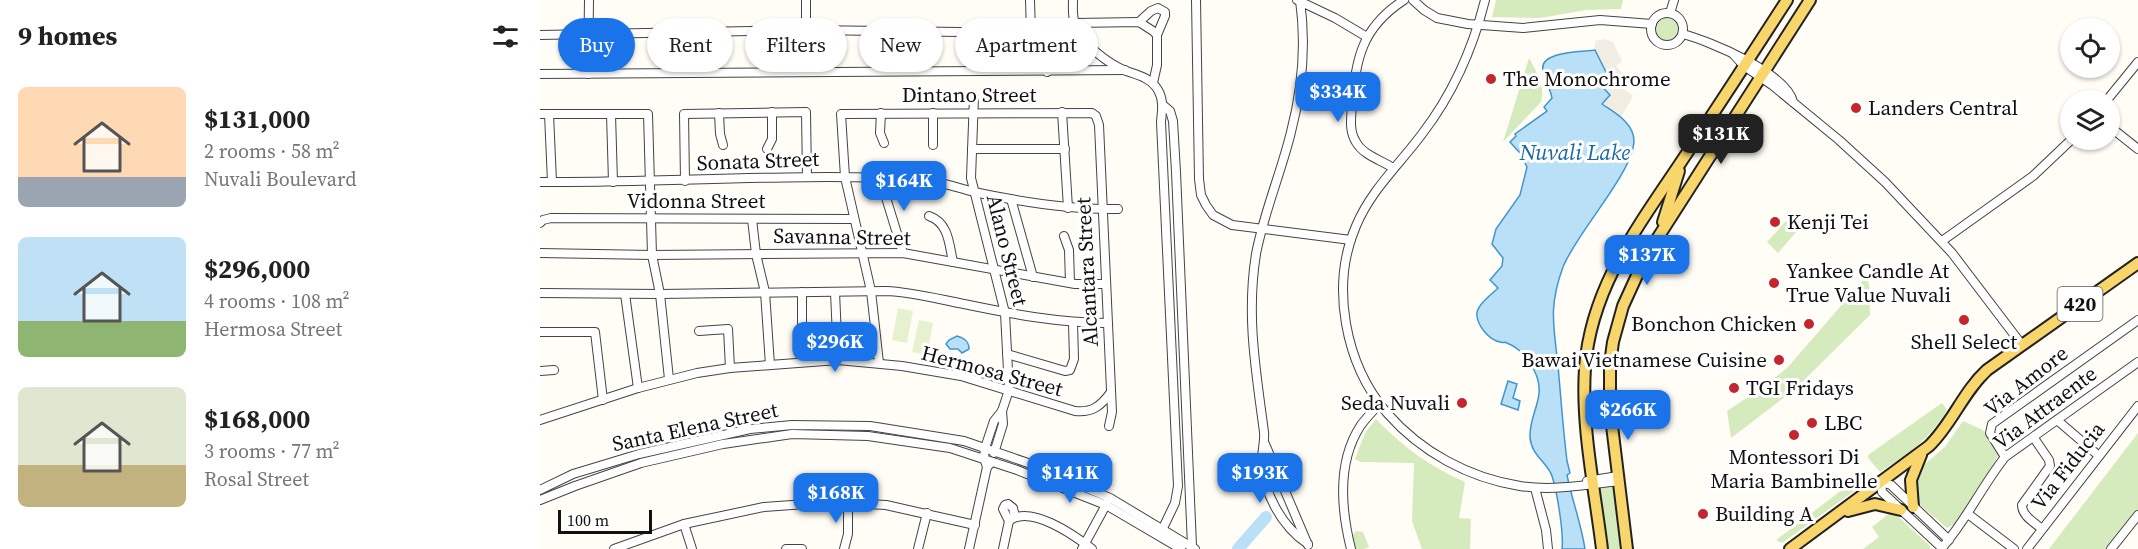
<!DOCTYPE html>
<meta charset="utf-8">
<style>
:root{--surface:#fff;--page:#f2f2f2;--text:#222;--muted:#767676;--accent:#1a73e8}
body{margin:0;font-family:"Source Serif 4",serif;background:var(--page);color:var(--text);height:100vh;display:flex;flex-direction:column;font-size:22px;white-space:nowrap}
*{box-sizing:border-box;margin:0}
p{font-size:20px;color:var(--muted)}
.icon{flex:none;width:33px;height:33px;fill:none;stroke:currentColor;stroke-width:2;stroke-linecap:round;stroke-linejoin:round}
.map{position:relative;flex:1;overflow:hidden}
.side{display:flex;flex-direction:column;background:var(--surface);width:540px}
.side>*{flex:none}
.guide{position:absolute;left:18px;top:18px;width:570px;height:54px;display:flex;gap:12px}
.buttons{position:absolute;left:1520px;top:18px;display:grid;gap:12px}
.buttons a{display:grid;place-items:center;width:60px;height:60px;border-radius:50%;background:var(--surface);box-shadow:0 2px 4px #0004;font-size:30px}
.scale{position:absolute;left:18px;bottom:15px;width:94px;box-sizing:border-box;padding-left:6px;border:3px solid #111;border-top:0;font-size:16px;line-height:21px;white-space:nowrap;color:#111;-webkit-text-stroke:4px #fff;paint-order:stroke}
.price{position:absolute;translate:-50% -51px;padding:0 14px;border-radius:12px;background:var(--accent);color:#fff;font-size:20px;line-height:39px;filter:drop-shadow(0 2px 3px #0008)}
.price::after{content:'';position:absolute;left:50%;top:36px;width:18px;height:14px;margin-left:-9px;background:inherit;clip-path:polygon(0 0,100% 0,50% 100%)}
.price.active{background:#222;color:#fff}
ul{padding:0;list-style:none}
li{display:flex;align-items:center;gap:18px;height:150px;padding:0 18px}
li span{display:grid;place-items:center;flex:none;width:168px;height:120px;border-radius:9px;color:#555}
li>.icon{margin-inline-start:auto}
span .icon{width:72px;height:72px;fill:#fffc;stroke-width:1}
li b{font-size:26px}
h2{display:flex;justify-content:space-between;align-items:center;height:72px;padding:0 18px;font-size:26px}
.tag{padding:0 21px;border-radius:27px;background:var(--surface);box-shadow:0 2px 4px #0004;font-size:21px;line-height:54px}
.tag.active{background:var(--accent);color:#fff}
main{display:flex;flex:1;min-height:0}
.map>svg:first-child{display:block}
</style>
<main>
<section class="side">
<h2>9 homes<svg class="icon" aria-label="filters" viewBox="0 0 24 24"><path d="M4 7h16M4 17h16"/><circle cx="9" cy="7" r="2"/><circle cx="15" cy="17" r="2"/></svg></h2>
<ul>
<li><span style="background:linear-gradient(#ffd9b3 75%,#9aa5b1 0)"><svg class="icon" aria-label="home" viewBox="0 0 24 24"><path d="M3 11l9-7 9 7M6 9v11h12V9"/></svg></span><div><b>$131,000</b><p>2 rooms · 58 m²</p><p>Nuvali Boulevard</p></div></li>
<li><span style="background:linear-gradient(#bfe0f5 70%,#8fb573 0)"><svg class="icon" aria-label="home" viewBox="0 0 24 24"><path d="M3 11l9-7 9 7M6 9v11h12V9"/></svg></span><div><b>$296,000</b><p>4 rooms · 108 m²</p><p>Hermosa Street</p></div></li>
<li><span style="background:linear-gradient(#dfe7d0 65%,#c2b280 0)"><svg class="icon" aria-label="home" viewBox="0 0 24 24"><path d="M3 11l9-7 9 7M6 9v11h12V9"/></svg></span><div><b>$168,000</b><p>3 rooms · 77 m²</p><p>Rosal Street</p></div></li>
</ul>
</section>
<div class="map">
<svg width="1598" height="549" viewBox="0 0 1598 549">
<rect width="100%" height="100%" fill="#fffdf5"/>
<g fill="#d5ebbd">
<polygon points="956,0 1083,0 1081,9 1046,10 1000,18 952,17"/>
<circle cx="1127" cy="29" r="12"/>
<path d="M 989,58 C 996,71 1006,88 1001,102 L 963,142 Z"/>
<polygon points="1246,221 1257,231 1238,253 1227,242"/>
<polygon points="1326,277 1329,284 1330,315 1253,391 1191,438 1187,411 1223,387 1247,368"/>
<path d="M 1402,403 L 1407,410 C 1391,438 1367,455 1340,472 L 1328,458 L 1328,455 Z"/>
<path d="M 836,419 C 863,447 890,467 925,482 L 919,518 L 931,519 L 930,549 L 882,549 L 872,521 L 874,463 L 821,462 L 815,459 L 825,433 Z"/>
<path d="M 1423,421 L 1443,430 L 1458,456 C 1447,475 1427,520 1407,528 L 1381,506 L 1375,499 L 1373,489 L 1379,469 L 1405,447 Z"/>
<polygon points="1598,433 1598,509 1567,549 1509,549"/>
<polygon points="1327,471 1331,479 1242,543 1236,540"/>
<polygon points="1074,486 1081,549 1067,549 1060,488"/>
<polygon points="1352,511 1390,546 1390,549 1323,549 1339,537 1332,527"/>
<polygon points="816,531 823,532 829,547 824,549 815,549 812,536"/>
</g>
<g fill="#e6f2cf">
<polygon points="358,308 373,311 367,343 352,340"/>
<polygon points="379,320 393,323 387,355 372,352"/>
</g>
<polygon fill="#f1ede2" points="1064,39 1073,42 1082,61 1076,66 1086,77 1079,85 1093,96 1081,117 1062,104 1057,81 1067,74 1055,50 1055,41"/>
<g fill="#b9e0f7" stroke="#3f96cf" stroke-width="1.5">
<path d="M 1055,50 L 1067,74 L 1057,81 L 1070,95 L 1062,104 C 1075,113 1094,123 1094,141 C 1093,173 1037,232 1023,267 C 1008,308 1014,326 1018,366 C 1021,398 1023,429 1027,461 L 1030,473 L 1027,475 C 1032,500 1041,523 1045,549 L 1022,549 C 1024,534 1017,491 1012,476 C 1007,462 991,455 990,437 C 989,412 1008,397 994,370 C 990,360 979,348 969,344 C 960,340 969,344 960,342 C 949,340 938,326 937,316 C 935,306 952,294 958,288 L 950,280 L 962,266 L 963,258 L 952,244 L 956,229 L 980,195 L 987,167 L 980,153 L 970,142 L 976,136 L 975,134 L 1007,111 L 1004,107 L 1012,98 C 1010,88 1005,80 1003,70 C 999,51 1042,52 1055,50 Z"/>
<path d="M 417,336 C 424,338 429,341 429,349 L 422,353 L 418,349 L 410,349 L 406,344 L 409,340 Z"/>
<polygon points="968,381 977,384 973,398 980,401 978,410 961,404"/>
</g>
<g fill="none" stroke-linecap="round" stroke-linejoin="round">
<polyline stroke="#b9e0f7" stroke-width="12" points="698,549 726,517"/>
<defs>
<g id="minor">
<polyline points="490,0 491,33 507,72"/>
<path d="M 533,0 C 533,8 532,16 535,24 C 542,44 567,63 586,71 C 598,75 611,78 618,90 C 624,100 622,111 621,122 L 638,486 L 635,503 L 623,528"/>
<polyline points="656,0 659,179 661,195 666,205 673,215 692,225 811,240"/>
<polyline points="757,0 795,18 827,37"/>
<path d="M 760,0 C 766,43 762,90 751,132 C 741,173 724,212 716,254 C 706,316 716,371 724,432 C 725,441 722,450 722,460 C 723,492 741,526 768,544"/>
<polyline points="873,0 884,10 897,18 928,24 983,28 1060,20 1112,24"/>
<path d="M 945,0 C 933,48 912,95 882,134 C 859,165 831,190 816,226 C 790,286 805,364 847,413 C 881,452 929,478 980,486 C 1012,491 1047,485 1079,481"/>
<circle cx="1127" cy="29" r="16"/>
<polyline points="1130,13 1134,0"/>
<polyline points="599,22 611,11 618,8 625,12 625,16 617,35"/>
<polyline points="535,23 599,22 613,31 617,35 617,65 613,83"/>
<path d="M 1143,34 C 1169,41 1247,73 1253,102"/>
<polyline points="0,35 267,30 491,33"/>
<polyline points="1194,55 1204,66 1232,85 1299,140 1345,182 1412,253 1482,345"/>
<polyline points="266,72 266,0"/>
<polyline points="0,74 585,70"/>
<polyline points="48,74 49,0"/>
<polyline points="434,97 431,178 465,313 469,390 462,411 454,421 445,448 444,458 447,467"/>
<polyline points="1567,100 1598,62"/>
<polyline points="623,105 630,111 633,121 636,172 652,546"/>
<polyline points="522,112 528,208"/>
<polyline points="179,113 180,134 183,145"/>
<polyline points="341,113 340,133 344,143"/>
<polyline points="393,113 393,145"/>
<polyline points="0,114 108,114 112,255 120,294 129,379"/>
<polyline points="9,114 12,182"/>
<polyline points="71,114 73,182"/>
<polyline points="1569,126 1598,149"/>
<polyline points="227,149 232,139 232,112"/>
<polyline points="432,149 525,149"/>
<path d="M 853,168 C 841,160 823,155 816,142 C 809,131 811,118 812,106 C 816,59 821,28 864,0"/>
<polyline points="340,178 363,253"/>
<polyline points="145,181 144,114 266,112 267,177"/>
<path d="M 0,182 C 126,183 251,173 377,179 C 396,180 415,187 434,192 C 481,202 530,210 578,209"/>
<polyline points="471,199 493,277"/>
<path d="M 389,216 C 409,223 409,244 413,262"/>
<polyline points="212,219 216,254 225,292 230,365"/>
<polyline points="0,223 3,220 11,218 314,219"/>
<polyline points="524,236 529,250 530,283"/>
<polyline points="1402,241 1493,176 1531,140"/>
<polyline points="0,253 112,255 363,253 535,284 566,284"/>
<polyline points="262,292 262,362"/>
<polyline points="295,292 298,360"/>
<path d="M 0,293 L 120,294 L 346,291 C 372,292 398,299 424,304 C 472,314 519,323 567,323"/>
<polyline points="85,294 98,388"/>
<polyline points="159,331 188,329 190,368"/>
<polyline points="0,332 55,332 63,400"/>
<polyline points="467,354 525,371 530,370 534,359 533,323"/>
<polyline points="339,363 331,291 305,177 301,114 552,113 556,116 559,125 572,412 569,426"/>
<polyline points="0,371 14,370"/>
<path d="M 0,420 L 98,388 L 157,373 L 190,368 L 298,360 L 362,366 L 421,376 L 535,411 C 552,413 561,406 571,392"/>
<polyline points="1517,420 1559,456"/>
<path d="M 1494,438 L 1509,460 L 1510,466 L 1482,505 C 1482,516 1494,522 1502,529"/>
<polyline points="725,444 768,545"/>
<polyline points="454,453 463,424 462,411"/>
<polyline points="1465,457 1450,433 1452,424 1598,320"/>
<polyline points="1047,481 1078,476"/>
<polyline points="995,488 1006,530 1008,549"/>
<polyline points="0,490 33,474 99,454 210,429 252,425 330,426 424,441 488,463 570,498 655,549"/>
<polyline points="0,500 35,486 101,463 183,444 252,434 328,436 410,448 477,470 566,505 641,549"/>
<polyline points="1428,514 1474,549"/>
<polyline points="469,521 463,509 465,505 468,504 473,508 475,517"/>
<polyline points="144,524 152,549"/>
<polyline points="1402,548 1342,492 1341,482 1351,485 1409,540"/>
<polyline points="74,549 144,524 224,507 266,504 308,503 346,505 435,525"/>
<polyline points="246,549 262,549"/>
<polyline points="304,549 308,534 308,503"/>
<polyline points="378,549 387,513"/>
<polyline points="429,549 447,467 450,464"/>
<path d="M 463,549 L 469,521 C 490,504 534,535 552,549"/>
<polyline points="542,549 567,503"/>
<path d="M 811,549 C 801,509 797,461 821,425 C 827,417 834,410 840,403"/>
<path d="M 1401,549 C 1426,521 1442,486 1465,457 L 1598,362"/>
<polyline points="1487,549 1598,406"/>
<polyline points="1571,549 1598,515"/>
</g>
<g id="major">
<polyline points="1123,222 1139,171"/>
<polyline points="1373,507 1371,480 1381,455"/>
<polyline points="1308,511 1335,504 1361,510"/>
<path d="M 1062,549 C 1055,491 1041,426 1045,368 C 1051,284 1103,220 1147,153 C 1181,102 1214,51 1247,0"/>
<polyline points="1087,549 1070,409 1070,364 1073,342 1083,306 1099,271 1117,239 1270,0"/>
<path d="M 1250,549 L 1389,446 C 1412,424 1423,392 1447,370 L 1598,263"/>
</g>
</defs>
<use href="#minor" stroke="#444" stroke-width="10"/>
<use href="#major" stroke="#222" stroke-width="14"/>
<use href="#minor" stroke="#fff" stroke-width="8"/>
<use href="#major" stroke="#f9d66b" stroke-width="10"/>
</g>
<g fill="#c4262e" stroke="#fff" stroke-width="2">
<circle cx="951" cy="79" r="6"/>
<circle cx="1316" cy="108" r="6"/>
<circle cx="1235" cy="222" r="6"/>
<circle cx="1234" cy="283" r="6"/>
<circle cx="1424" cy="320" r="6"/>
<circle cx="1269" cy="324" r="6"/>
<circle cx="1239" cy="360" r="6"/>
<circle cx="1194" cy="388" r="6"/>
<circle cx="922" cy="403" r="6"/>
<circle cx="1272" cy="423" r="6"/>
<circle cx="1254" cy="435" r="6"/>
<circle cx="1163" cy="514" r="6"/>
</g>
<g text-anchor="middle" stroke-width="6" stroke-linejoin="round" paint-order="stroke">
<rect fill="#fff" stroke="#585858" stroke-width="1.5" x="1517.5" y="287" width="45" height="34" rx="4.5"/>
<g font-size="20" font-weight="bold" fill="#111">
<text x="1540" y="311">420</text>
</g>
<g font-size="21" fill="#111" stroke="#fff" text-anchor="start">
<text x="963" y="86">The Monochrome</text>
<text x="1328" y="115">Landers Central</text>
<text x="1247" y="229">Kenji Tei</text>
<text x="1246" y="278">Yankee Candle At<tspan x="1246" dy="24">True Value Nuvali</tspan></text>
<text x="1257" y="331" text-anchor="end">Bonchon Chicken</text>
<text x="1424" y="349" text-anchor="middle">Shell Select</text>
<text x="1227" y="367" text-anchor="end">Bawai Vietnamese Cuisine</text>
<text x="1206" y="395">TGI Fridays</text>
<text x="910" y="410" text-anchor="end">Seda Nuvali</text>
<text x="1284" y="430">LBC</text>
<text x="1254" y="464" text-anchor="middle">Montessori Di<tspan x="1254" dy="24">Maria Bambinelle</tspan></text>
<text x="1175" y="521">Building A</text>
</g>
<g font-size="21" fill="#111" stroke="#fff">
<text x="429" y="102">Dintano Street</text>
<text transform="translate(218 161) rotate(-2)" y="7">Sonata Street</text>
<text x="156" y="208">Vidonna Street</text>
<text transform="translate(302 237) rotate(1)" y="7">Savanna Street</text>
<text transform="translate(467 250) rotate(76)" y="7">Alano Street</text>
<text transform="translate(547 272) rotate(-93)" y="7">Alcantara Street</text>
<text transform="translate(452 371) rotate(15)" y="7">Hermosa Street</text>
<text transform="translate(1486 381) rotate(-38)" y="7">Via Amore</text>
<text transform="translate(1505 408) rotate(-37)" y="7">Via Attraente</text>
<text transform="translate(155 427) rotate(-12)" y="7">Santa Elena Street</text>
<text transform="translate(1528 466) rotate(-52)" y="7">Via Fiducia</text>
</g>
<g font-size="22" font-style="italic" fill="#1768a6" stroke="#fff">
<text x="1035" y="160">Nuvali Lake</text>
</g>
</g>
</svg>
<div class="buttons">
<a><svg class="icon" aria-label="locate" viewBox="0 0 24 24"><circle cx="12" cy="12" r="6"/><path d="M12 2v4M12 18v4M2 12h4M18 12h4"/></svg></a>
<a><svg class="icon" aria-label="layers" viewBox="0 0 24 24"><path d="M12 4l9 5-9 5-9-5zM3 14l9 5 9-5"/></svg></a>
</div>
<div class="scale">100 m</div>
<b class="price" style="left:798px;top:123px">$334K</b>
<b class="price active" style="left:1181px;top:165px">$131K</b>
<b class="price" style="left:364px;top:212px">$164K</b>
<b class="price" style="left:1107px;top:286px">$137K</b>
<b class="price" style="left:295px;top:373px">$296K</b>
<b class="price" style="left:1088px;top:441px">$266K</b>
<b class="price" style="left:530px;top:504px">$141K</b>
<b class="price" style="left:720px;top:504px">$193K</b>
<b class="price" style="left:296px;top:524px">$168K</b>
<div class="guide">
<a class="tag active">Buy</a>
<a class="tag">Rent</a>
<a class="tag">Filters</a>
<a class="tag">New</a>
<a class="tag">Apartment</a>
</div>
</div>
</main>
